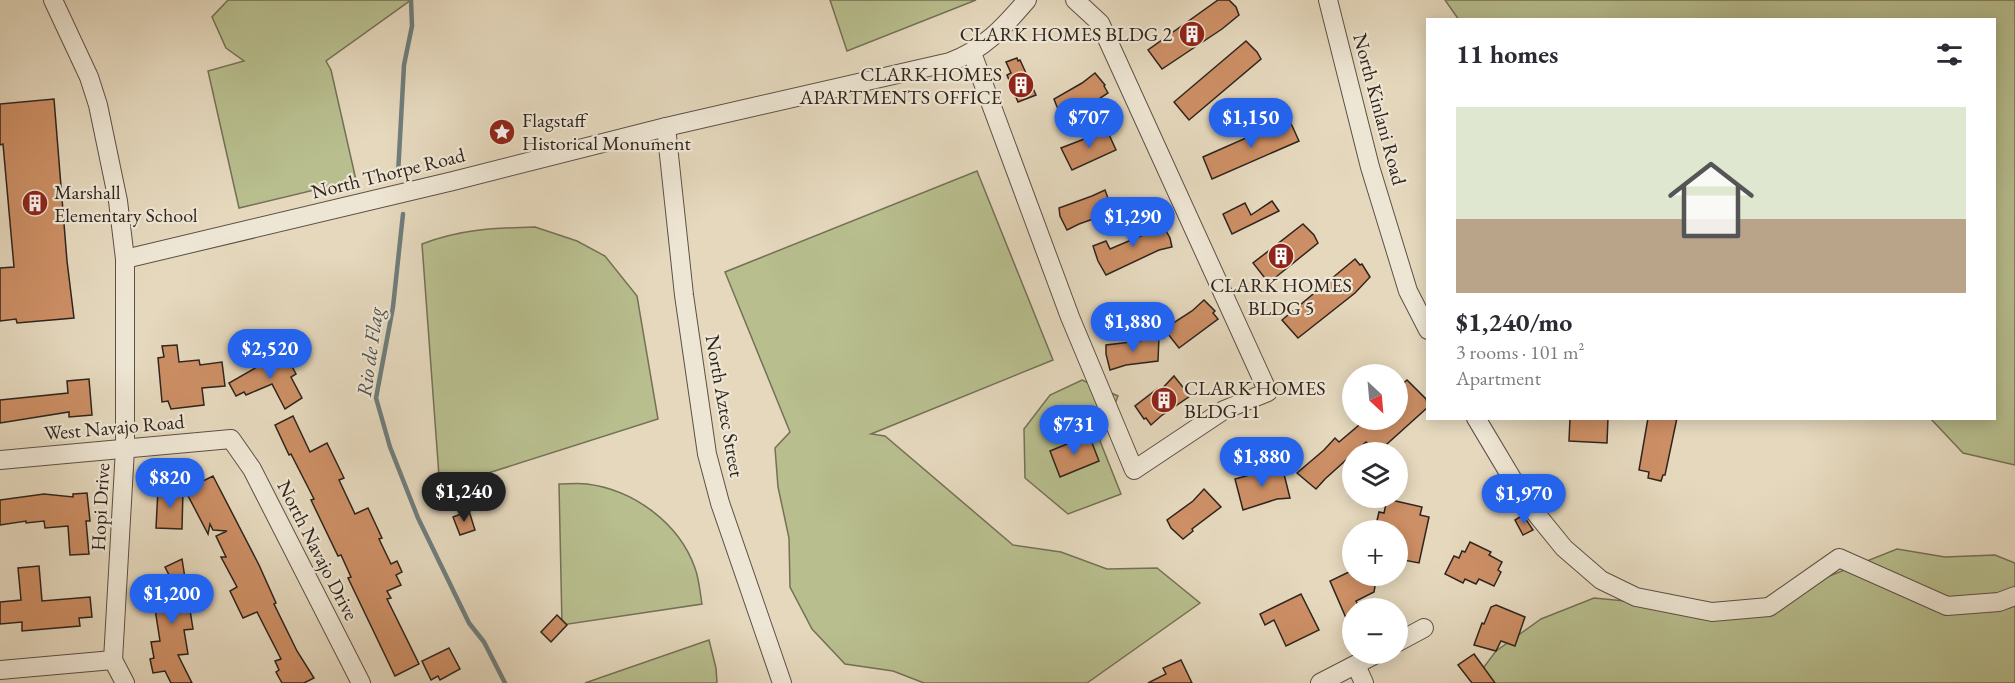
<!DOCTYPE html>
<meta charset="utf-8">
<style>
:root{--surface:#fff;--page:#f2f2f3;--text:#2b2b33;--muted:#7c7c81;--accent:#2563eb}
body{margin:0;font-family:"EB Garamond",serif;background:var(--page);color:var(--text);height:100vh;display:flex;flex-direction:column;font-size:22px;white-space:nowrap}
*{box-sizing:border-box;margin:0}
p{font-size:20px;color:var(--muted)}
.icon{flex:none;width:33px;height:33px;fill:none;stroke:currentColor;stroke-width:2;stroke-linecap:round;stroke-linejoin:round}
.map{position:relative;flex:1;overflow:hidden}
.details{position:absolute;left:1426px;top:18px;width:570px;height:402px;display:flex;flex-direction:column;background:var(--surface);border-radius:0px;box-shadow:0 3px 15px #0003}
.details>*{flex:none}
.needle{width:39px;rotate:154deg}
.tools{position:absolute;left:1342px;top:364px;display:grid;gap:12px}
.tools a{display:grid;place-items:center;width:66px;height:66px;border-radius:50%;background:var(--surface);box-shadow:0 3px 15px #0003;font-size:30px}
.price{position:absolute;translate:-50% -51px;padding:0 14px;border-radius:21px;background:var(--accent);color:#fff;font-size:20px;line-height:39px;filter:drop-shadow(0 2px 3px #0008)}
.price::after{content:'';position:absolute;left:50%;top:36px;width:18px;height:14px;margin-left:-9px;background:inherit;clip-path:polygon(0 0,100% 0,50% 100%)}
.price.active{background:#222;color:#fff}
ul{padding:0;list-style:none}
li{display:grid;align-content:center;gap:12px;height:318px;padding:0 30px}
li span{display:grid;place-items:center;height:186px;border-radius:0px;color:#555}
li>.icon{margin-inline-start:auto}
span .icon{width:108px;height:108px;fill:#fffc;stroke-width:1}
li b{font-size:26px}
h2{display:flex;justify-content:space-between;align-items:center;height:72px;padding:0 30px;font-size:26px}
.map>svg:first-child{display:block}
</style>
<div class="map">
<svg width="2015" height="683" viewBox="0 0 2015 683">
<rect width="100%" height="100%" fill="#e5d8bd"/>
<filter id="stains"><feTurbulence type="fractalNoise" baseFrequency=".00333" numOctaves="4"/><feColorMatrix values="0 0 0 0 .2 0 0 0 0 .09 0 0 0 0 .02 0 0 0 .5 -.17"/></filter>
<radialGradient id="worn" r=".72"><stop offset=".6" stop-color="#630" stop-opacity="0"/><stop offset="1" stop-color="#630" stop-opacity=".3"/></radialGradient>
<g fill="#b8be8e" stroke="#747156" stroke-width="1.5">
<polygon points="228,0 411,0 326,61 331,70 356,180 239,208 208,71 244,61 226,48 212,17"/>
<polygon points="830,0 976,0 847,51"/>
<polygon points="1445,0 2015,0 2015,465 1963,453 1931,419 1995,418 1995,20 1459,20"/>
<polygon points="977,171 1053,360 871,434 885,436 1013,545 1061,552 1107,569 1157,568 1200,603 1087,683 924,683 893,671 845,664 812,629 790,587 789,538 778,487 775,448 790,432 725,272"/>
<path d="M 535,227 L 577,241 L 605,256 L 637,296 L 658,419 L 460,482 L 439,476 L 422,244 C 461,229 494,228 535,227 Z"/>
<polygon points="1082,380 1118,396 1100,441 1121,494 1068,514 1025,478 1024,429 1050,395"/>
<path d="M 559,484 C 568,484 578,483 587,484 C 634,490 679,523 695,568 C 699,579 700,592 702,604 L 562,625 Z"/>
<polygon points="1897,549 1945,557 1995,555 2015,563 2015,683 1472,683 1496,651 1541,619 1594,598 1739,612"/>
<polygon points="709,640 716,668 717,683 585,683"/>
</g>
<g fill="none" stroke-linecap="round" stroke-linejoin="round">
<g stroke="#6f7d7c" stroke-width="4.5">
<polyline points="398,174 404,65 412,26 411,0"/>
<polyline points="403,214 393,307 376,398 390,447 418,518 469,623 484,642 505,683"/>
</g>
</g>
<g fill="#cd8f65" stroke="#2f241e" stroke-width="1.5">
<polygon points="1218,0 1229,0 1236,7 1239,15 1222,29 1162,69 1148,50"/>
<polygon points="1246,41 1257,52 1261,59 1189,120 1174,102"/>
<polygon points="1017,58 1018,61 1020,60 1036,95 1018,102 1007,75 1011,73 1006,62"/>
<polygon points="1095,73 1105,85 1104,86 1108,93 1067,120 1057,107 1054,99 1082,83"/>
<polygon points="54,99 67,261 74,318 17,323 16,319 0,321 0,268 14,267 3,144 0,145 0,104"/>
<polygon points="1289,119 1299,141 1212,179 1203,157"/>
<polygon points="1106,128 1116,150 1072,170 1061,148 1092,136"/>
<polygon points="1105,190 1113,212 1079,224 1067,230 1060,216 1059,208 1092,196"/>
<polygon points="1272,201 1279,211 1232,234 1223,214 1245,203 1251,215"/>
<polygon points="1159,218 1170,238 1172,247 1159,250 1106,275 1098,261 1093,246 1106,241 1110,249 1150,232 1147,223"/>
<polygon points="1303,224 1314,235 1318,243 1276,277 1268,282 1253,263"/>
<polygon points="1355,259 1360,265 1362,264 1370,277 1355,293 1298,338 1282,320"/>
<polygon points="1204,300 1215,311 1213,313 1218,319 1179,348 1164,329 1192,311"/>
<polygon points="1159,336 1158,361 1126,365 1110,370 1106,354 1106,345 1139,341"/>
<polygon points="177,345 179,362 199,360 200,365 222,362 225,386 202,388 204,405 171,409 168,401 162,402 158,358 164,357 162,346"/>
<polygon points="279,353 285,365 290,363 296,374 291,377 302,398 285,409 272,384 246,395 244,392 236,396 229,383 257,367 256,364"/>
<polygon points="1174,376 1190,396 1161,416 1151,425 1146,418 1144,419 1135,406 1157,389 1157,394"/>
<polygon points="89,379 92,415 69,417 69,412 0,423 0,400 68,393 67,381"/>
<polygon points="1407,380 1426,399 1428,407 1377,453 1366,442 1325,479 1316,489 1297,473 1324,450 1335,438 1339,442 1365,420 1371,426 1378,420 1398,420 1398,403 1405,397 1398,388"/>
<polygon points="293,416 310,452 327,443 344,478 339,480 355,514 368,508 382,538 379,539 391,564 397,561 402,572 396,575 401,585 387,591 391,598 387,599 419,664 395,676 348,578 351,577 341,555 338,556 311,500 314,499 291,454 289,455 275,425"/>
<polygon points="1570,418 1608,418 1607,443 1569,441"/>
<polygon points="1648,418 1677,418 1665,475 1663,475 1661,481 1648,478 1649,472 1639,470"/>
<polygon points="1089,435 1099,461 1060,477 1050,451"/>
<polygon points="1282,466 1290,498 1277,499 1243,510 1235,479"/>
<polygon points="213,476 259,565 276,603 274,604 297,651 314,678 304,683 282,683 276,672 279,670 275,661 281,659 257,612 243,618 230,591 237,587 221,557 226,557 216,536 227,531 213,530 210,524 208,534 185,490"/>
<polygon points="158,489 183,490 182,529 156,528"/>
<polygon points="1204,489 1221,507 1192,529 1193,531 1183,539 1171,528 1167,520 1193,501"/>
<polygon points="87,493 90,521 86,521 89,554 70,555 68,526 45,528 44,521 26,523 26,521 0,525 0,500 44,494 73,497 73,494"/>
<polygon points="1387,499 1422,507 1420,515 1429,517 1419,563 1398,559 1398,531 1380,531 1381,526 1376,525 1379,512 1384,513"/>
<polygon points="469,511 475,530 460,535 453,517"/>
<polygon points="1523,515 1533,530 1523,535 1515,520"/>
<polygon points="1470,542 1491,552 1489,555 1502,562 1498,570 1501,572 1494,586 1479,579 1476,584 1465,579 1463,583 1445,574 1454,556 1459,558 1462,551 1465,552"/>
<polygon points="182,559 193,629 184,630 188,654 178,655 192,683 171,683 165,671 153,673 150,659 154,658 151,642 160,641 153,596 159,595 157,579 170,577 165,567"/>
<polygon points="39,566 42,601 90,597 92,617 79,618 80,626 22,631 22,622 0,624 0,602 21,600 18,568"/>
<polygon points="1353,570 1353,576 1370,576 1375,586 1374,592 1356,601 1360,609 1353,609 1353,634 1330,581"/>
<polygon points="1301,594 1319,630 1286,646 1274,620 1265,625 1260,614"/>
<polygon points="1496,605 1525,617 1515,646 1501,641 1496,651 1474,645 1482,623 1484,624 1491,607"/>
<polygon points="557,615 567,625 551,642 541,632"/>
<polygon points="449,648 460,669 440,680 438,676 431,680 422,661"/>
<polygon points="1474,654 1495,683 1472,683 1458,665"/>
<polygon points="1181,660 1192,683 1148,683 1166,674 1163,668"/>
</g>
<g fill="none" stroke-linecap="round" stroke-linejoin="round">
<defs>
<g id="minor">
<polyline points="53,0 89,77 98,105 118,201 125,259 125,449 113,660 125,683"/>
<polyline points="1328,0 1370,167 1408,291 1428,330"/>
<polyline points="972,53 1070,317 1134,470 1224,410 1268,392 1100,23 1075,0"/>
<polyline points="666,127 684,295 707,454 720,503 782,683"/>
<path d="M 125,259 L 453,181 L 666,127 L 950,62 C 983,50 1004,27 1027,0"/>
<polyline points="1476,418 1525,500 1564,548 1601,580 1636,597 1712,612 1769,607 1839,558 1947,606 1999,602 2015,596"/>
<polyline points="0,460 231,439 252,469 361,683"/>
<polyline points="1398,642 1424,628"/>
<polyline points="1356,665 1364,683"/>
<polyline points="0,670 113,660"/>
<polyline points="1320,683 1376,654"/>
</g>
</defs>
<use href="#minor" stroke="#5c5146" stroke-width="20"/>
<use href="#minor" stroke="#eee6d4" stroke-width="18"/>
</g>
<defs>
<symbol id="building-disc" viewBox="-11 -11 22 22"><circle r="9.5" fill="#8f2418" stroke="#eee6d4"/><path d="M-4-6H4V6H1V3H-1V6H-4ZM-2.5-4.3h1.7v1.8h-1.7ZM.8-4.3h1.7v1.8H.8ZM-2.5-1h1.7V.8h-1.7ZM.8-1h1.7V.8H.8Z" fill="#fff"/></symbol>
<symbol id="sight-disc" viewBox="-11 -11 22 22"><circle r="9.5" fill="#8f2418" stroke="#eee6d4"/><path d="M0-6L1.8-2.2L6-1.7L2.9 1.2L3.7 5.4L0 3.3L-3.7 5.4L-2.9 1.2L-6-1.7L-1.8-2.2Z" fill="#fff"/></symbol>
</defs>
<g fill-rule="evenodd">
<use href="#building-disc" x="1177" y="19" width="30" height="30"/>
<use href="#building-disc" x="1006" y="70" width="30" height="30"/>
<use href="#sight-disc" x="487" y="117" width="30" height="30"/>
<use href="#building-disc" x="20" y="188" width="30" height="30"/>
<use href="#building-disc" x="1266" y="241" width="30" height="30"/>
<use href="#building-disc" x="1149" y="385" width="30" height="30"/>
</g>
<g text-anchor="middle" stroke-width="4.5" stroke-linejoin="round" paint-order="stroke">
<g font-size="20" fill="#2f241e" stroke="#eee6d4" text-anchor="start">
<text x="1172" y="41" text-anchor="end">CLARK HOMES BLDG 2</text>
<text x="1002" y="81" text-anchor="end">CLARK HOMES<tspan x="1002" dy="23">APARTMENTS OFFICE</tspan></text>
<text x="522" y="127">Flagstaff<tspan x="522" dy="23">Historical Monument</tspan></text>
<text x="54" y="199">Marshall<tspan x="54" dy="23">Elementary School</tspan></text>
<text x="1281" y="292" text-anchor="middle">CLARK HOMES<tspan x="1281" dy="23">BLDG 5</tspan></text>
<text x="1184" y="395">CLARK HOMES<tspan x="1184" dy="23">BLDG 11</tspan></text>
</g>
<g font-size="20" fill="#2f241e" stroke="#eee6d4">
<text transform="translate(1380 109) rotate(75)" y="7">North Kinlani Road</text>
<text transform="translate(388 173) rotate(-14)" y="7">North Thorpe Road</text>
<text transform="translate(725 406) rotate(80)" y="7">North Aztec Street</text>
<text transform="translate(114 427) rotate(-5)" y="7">West Navajo Road</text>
<text transform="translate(100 507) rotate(-87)" y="7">Hopi Drive</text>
<text transform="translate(318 550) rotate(63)" y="7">North Navajo Drive</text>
</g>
<g font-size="21" font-style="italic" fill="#4f504d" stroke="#eee6d4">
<text transform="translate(370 352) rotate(-82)" y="7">Rio de Flag</text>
</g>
</g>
<rect width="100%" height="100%" filter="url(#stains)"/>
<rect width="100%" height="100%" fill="url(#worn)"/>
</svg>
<div class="tools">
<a><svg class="needle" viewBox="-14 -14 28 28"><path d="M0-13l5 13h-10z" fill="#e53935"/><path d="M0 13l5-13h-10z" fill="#7c7c81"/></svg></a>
<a><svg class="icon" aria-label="layers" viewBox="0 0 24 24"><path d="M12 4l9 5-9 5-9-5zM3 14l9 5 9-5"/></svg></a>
<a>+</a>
<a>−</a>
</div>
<b class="price" style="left:1089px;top:149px">$707</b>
<b class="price" style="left:1251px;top:149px">$1,150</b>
<b class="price" style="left:1133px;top:248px">$1,290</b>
<b class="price" style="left:1133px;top:353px">$1,880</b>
<b class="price" style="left:270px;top:380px">$2,520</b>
<b class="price" style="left:1074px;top:456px">$731</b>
<b class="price" style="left:1262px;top:488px">$1,880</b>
<b class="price" style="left:170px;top:509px">$820</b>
<b class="price active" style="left:464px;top:523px">$1,240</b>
<b class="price" style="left:1524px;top:525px">$1,970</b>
<b class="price" style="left:172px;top:625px">$1,200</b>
<section class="details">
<h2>11 homes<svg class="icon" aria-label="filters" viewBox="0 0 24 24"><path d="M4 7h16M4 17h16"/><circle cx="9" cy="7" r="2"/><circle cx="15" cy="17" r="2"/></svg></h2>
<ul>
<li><span style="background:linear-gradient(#dfe7d0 60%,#b9a48a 0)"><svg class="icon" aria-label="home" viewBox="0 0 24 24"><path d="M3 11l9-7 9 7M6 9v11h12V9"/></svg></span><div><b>$1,240/mo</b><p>3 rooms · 101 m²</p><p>Apartment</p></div></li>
</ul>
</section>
</div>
